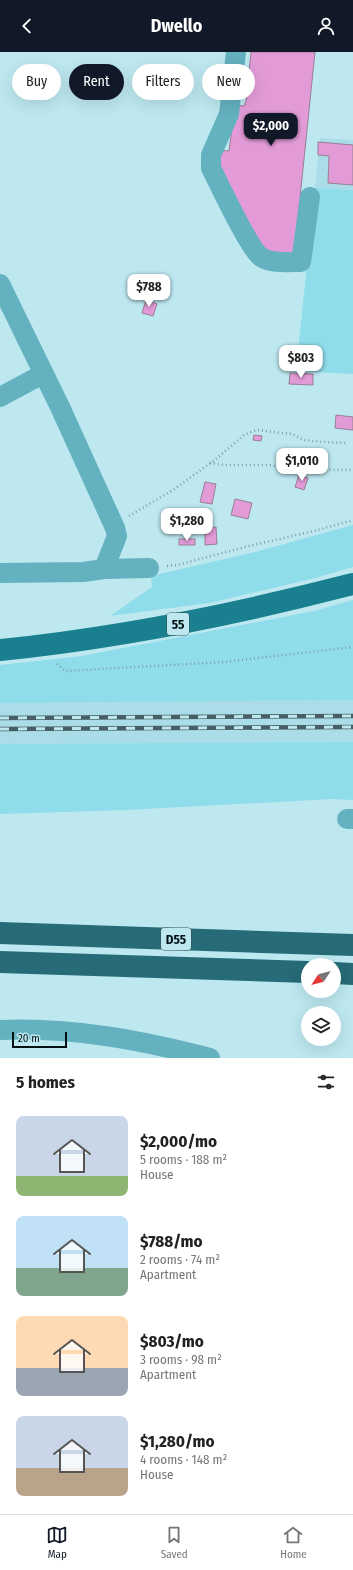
<!DOCTYPE html>
<meta charset="utf-8">
<style>
:root{--surface:#fff;--page:#f2f2f2;--text:#222;--muted:#767676;--line:#e0e0e0;--accent:#111827}
body{margin:0;font-family:"Fira Sans Condensed",sans-serif;background:var(--page);color:var(--text);height:100vh;display:flex;flex-direction:column;font-size:15px;white-space:nowrap}
*{box-sizing:border-box;margin:0}
p{font-size:13px;color:var(--muted)}
.icon{flex:none;width:22px;height:22px;fill:none;stroke:currentColor;stroke-width:2;stroke-linecap:round;stroke-linejoin:round}
.map{position:relative;height:1006px;overflow:hidden}
.side{display:flex;flex-direction:column;background:var(--surface);flex:1}
.side>*{flex:none}
.guide{position:absolute;left:12px;top:12px;width:329px;height:36px;display:flex;gap:8px}
.needle{width:26px;rotate:234deg}
.fabs{position:absolute;left:301px;top:906px;display:grid;gap:8px}
.fabs a{display:grid;place-items:center;width:40px;height:40px;border-radius:50%;background:var(--surface);box-shadow:0 4px 16px #0002;font-size:20px}
.scale{position:absolute;left:12px;bottom:10px;width:55px;box-sizing:border-box;padding-left:4px;border:2px solid #021013;border-top:0;font-size:11px;line-height:14px;white-space:nowrap;color:#021013;-webkit-text-stroke:3px #bde8f0;paint-order:stroke}
.price{position:absolute;translate:-50% -34px;padding:0 9px;border-radius:8px;background:#fff;color:#222;font-size:13px;line-height:26px;filter:drop-shadow(0 1px 2px #0008)}
.price::after{content:'';position:absolute;left:50%;top:24px;width:12px;height:9px;margin-left:-6px;background:inherit;clip-path:polygon(0 0,100% 0,50% 100%)}
.price.active{background:var(--accent);color:#fff}
ul{padding:0;list-style:none}
li{display:flex;align-items:center;gap:12px;height:100px;padding:0 16px}
li span{display:grid;place-items:center;flex:none;width:112px;height:80px;border-radius:8px;color:#555}
li>.icon{margin-inline-start:auto}
span .icon{width:48px;height:48px;fill:#fffc;stroke-width:1}
li b{font-size:17px}
h2{display:flex;justify-content:space-between;align-items:center;height:48px;padding:0 16px;font-size:17px}
.tag{padding:0 14px;border-radius:18px;background:var(--surface);box-shadow:0 4px 16px #0002;font-size:14px;line-height:36px}
.tag.active{background:var(--accent);color:#fff}
header{display:flex;justify-content:space-between;align-items:center;height:52px;padding:0 16px;background:var(--accent);color:#fff;font-size:18px;font-weight:700}
.tab-bar{display:flex;justify-content:space-around;align-items:center;height:56px;border-top:1px solid var(--line);background:var(--surface);font-size:11px;color:var(--muted)}
.tab-bar a{display:grid;justify-items:center;gap:2px}
.tab-bar .active{color:var(--accent)}
.map>svg:first-child{display:block}
</style>
<header><svg class="icon" aria-label="back" viewBox="0 0 24 24"><path d="M15 5l-7 7 7 7"/></svg>Dwello<svg class="icon" aria-label="person" viewBox="0 0 24 24"><circle cx="12" cy="8" r="4"/><path d="M4 21q1-7 8-7t8 7"/></svg></header>
<div class="map">
<svg width="353" height="1006" viewBox="0 0 353 1006">
<rect width="100%" height="100%" fill="#bde8f0"/>
<g fill="#aadde8">
<polygon points="320,86 353,88 353,138 315,136"/>
<polygon points="353,648 353,690 0,692 0,651"/>
</g>
<g fill="#8fdceb">
<polygon points="315,136 353,138 353,322 296,319"/>
<polygon points="353,473 353,515 311,527 209,551 110,564 152,535 151,524 259,499"/>
<polygon points="353,548 353,648 0,651 0,613 82,604 314,559"/>
<polygon points="353,690 353,748 332,747 125,758 0,762 0,692"/>
</g>
<g fill="#e29bd7" stroke="#997e94">
<polygon points="251,0 315,0 294,204 263,201 215,109 217,98 229,99 235,53 244,54 246,49"/>
<polygon points="318,90 353,93 353,133 328,131 329,104 318,103"/>
<polygon points="146,248 157,252 153,264 142,261"/>
<polygon points="290,321 313,322 313,333 289,332"/>
<polygon points="336,363 353,365 353,378 335,376"/>
<polygon points="254,383 262,384 261,389 253,388"/>
<polygon points="299,423 308,426 304,438 295,435"/>
<polygon points="205,430 216,432 212,452 200,450"/>
<polygon points="235,447 252,451 248,467 231,463"/>
<polygon points="216,475 217,492 205,493 205,476"/>
<rect x="179" y="487" width="16" height="6"/>
</g>
<g fill="none" stroke-linecap="round" stroke-linejoin="round">
<g stroke="#7ea0a6" stroke-width="2.5" stroke-dasharray="1 3" stroke-linecap="butt">
<polyline points="210,411 224,413 270,413 296,418 353,418"/>
<polyline points="129,464 173,438 216,407 244,383 256,378 292,382 304,388 323,390 348,391"/>
<polyline points="167,514 177,513 249,494 314,479 353,468"/>
<polyline points="57,612 65,619 224,610 353,595"/>
</g>
<g stroke="#64b1c0" stroke-width="20">
<path d="M 236,0 L 229,62 L 211,103 L 211,116 C 219,132 250,198 261,205 C 271,212 289,210 301,210 L 310,145"/>
<polyline points="0,232 60,355 115,476 117,484 104,517"/>
<polyline points="0,345 43,322"/>
<polyline points="0,521 83,520 104,517 149,516"/>
<polyline points="347,767 353,767"/>
<path d="M 0,978 C 72,975 141,988 210,1006"/>
</g>
<path stroke="#1a8090" stroke-width="22" d="M 0,598 C 119,586 237,562 353,532"/>
<g stroke="#266b77" stroke-width="22">
<polyline points="0,881 353,893"/>
<polyline points="0,910 308,920"/>
<polyline points="334,921 353,922"/>
</g>
<defs>
<g id="rail">
<polyline points="0,666 353,664"/>
<polyline points="0,677 353,675"/>
</g>
</defs>
<use href="#rail" stroke="#475f64" stroke-width="4.5"/>
<use href="#rail" stroke="#bde8f0" stroke-width="3" stroke-dasharray="9" stroke-linecap="butt"/>
</g>
<g text-anchor="middle" stroke-width="3" stroke-linejoin="round" paint-order="stroke">
<g fill="#bde8f0" stroke="#3a5155" stroke-width="1">
<rect x="167" y="561" width="22" height="22" rx="3"/>
<rect x="161" y="876" width="30" height="22" rx="3"/>
</g>
<g font-size="13" font-weight="bold" fill="#021013">
<text x="178" y="577">55</text>
<text x="176" y="892">D55</text>
</g>
</g>
</svg>
<div class="fabs">
<a><svg class="needle" viewBox="-14 -14 28 28"><path d="M0-13l5 13h-10z" fill="#e53935"/><path d="M0 13l5-13h-10z" fill="#767676"/></svg></a>
<a><svg class="icon" aria-label="layers" viewBox="0 0 24 24"><path d="M12 4l9 5-9 5-9-5zM3 14l9 5 9-5"/></svg></a>
</div>
<div class="scale">20 m</div>
<b class="price active" style="left:271px;top:95px">$2,000</b>
<b class="price" style="left:149px;top:256px">$788</b>
<b class="price" style="left:301px;top:327px">$803</b>
<b class="price" style="left:302px;top:430px">$1,010</b>
<b class="price" style="left:187px;top:490px">$1,280</b>
<div class="guide">
<a class="tag">Buy</a>
<a class="tag active">Rent</a>
<a class="tag">Filters</a>
<a class="tag">New</a>
</div>
</div>
<section class="side">
<h2>5 homes<svg class="icon" aria-label="filters" viewBox="0 0 24 24"><path d="M4 7h16M4 17h16"/><circle cx="9" cy="7" r="2"/><circle cx="15" cy="17" r="2"/></svg></h2>
<ul>
<li><span style="background:linear-gradient(#c9d6e8 75%,#8fb573 0)"><svg class="icon" aria-label="home" viewBox="0 0 24 24"><path d="M3 11l9-7 9 7M6 9v11h12V9"/></svg></span><div><b>$2,000/mo</b><p>5 rooms · 188 m²</p><p>House</p></div></li>
<li><span style="background:linear-gradient(#bfe0f5 65%,#7fa58c 0)"><svg class="icon" aria-label="home" viewBox="0 0 24 24"><path d="M3 11l9-7 9 7M6 9v11h12V9"/></svg></span><div><b>$788/mo</b><p>2 rooms · 74 m²</p><p>Apartment</p></div></li>
<li><span style="background:linear-gradient(#ffd9b3 65%,#9aa5b1 0)"><svg class="icon" aria-label="home" viewBox="0 0 24 24"><path d="M3 11l9-7 9 7M6 9v11h12V9"/></svg></span><div><b>$803/mo</b><p>3 rooms · 98 m²</p><p>Apartment</p></div></li>
<li><span style="background:linear-gradient(#c9d6e8 65%,#b9a48a 0)"><svg class="icon" aria-label="home" viewBox="0 0 24 24"><path d="M3 11l9-7 9 7M6 9v11h12V9"/></svg></span><div><b>$1,280/mo</b><p>4 rooms · 148 m²</p><p>House</p></div></li>
</ul>
</section>
<nav class="tab-bar">
<a class="active"><svg class="icon" aria-label="map" viewBox="0 0 24 24"><path d="M3 6l6-2 6 2 6-2v14l-6 2-6-2-6 2zM9 4v14M15 6v14"/></svg>Map</a>
<a><svg class="icon" aria-label="saved" viewBox="0 0 24 24"><path d="M7 4h10v16l-5-4-5 4z"/></svg>Saved</a>
<a><svg class="icon" aria-label="home" viewBox="0 0 24 24"><path d="M3 11l9-7 9 7M6 9v11h12V9"/></svg>Home</a>
</nav>
